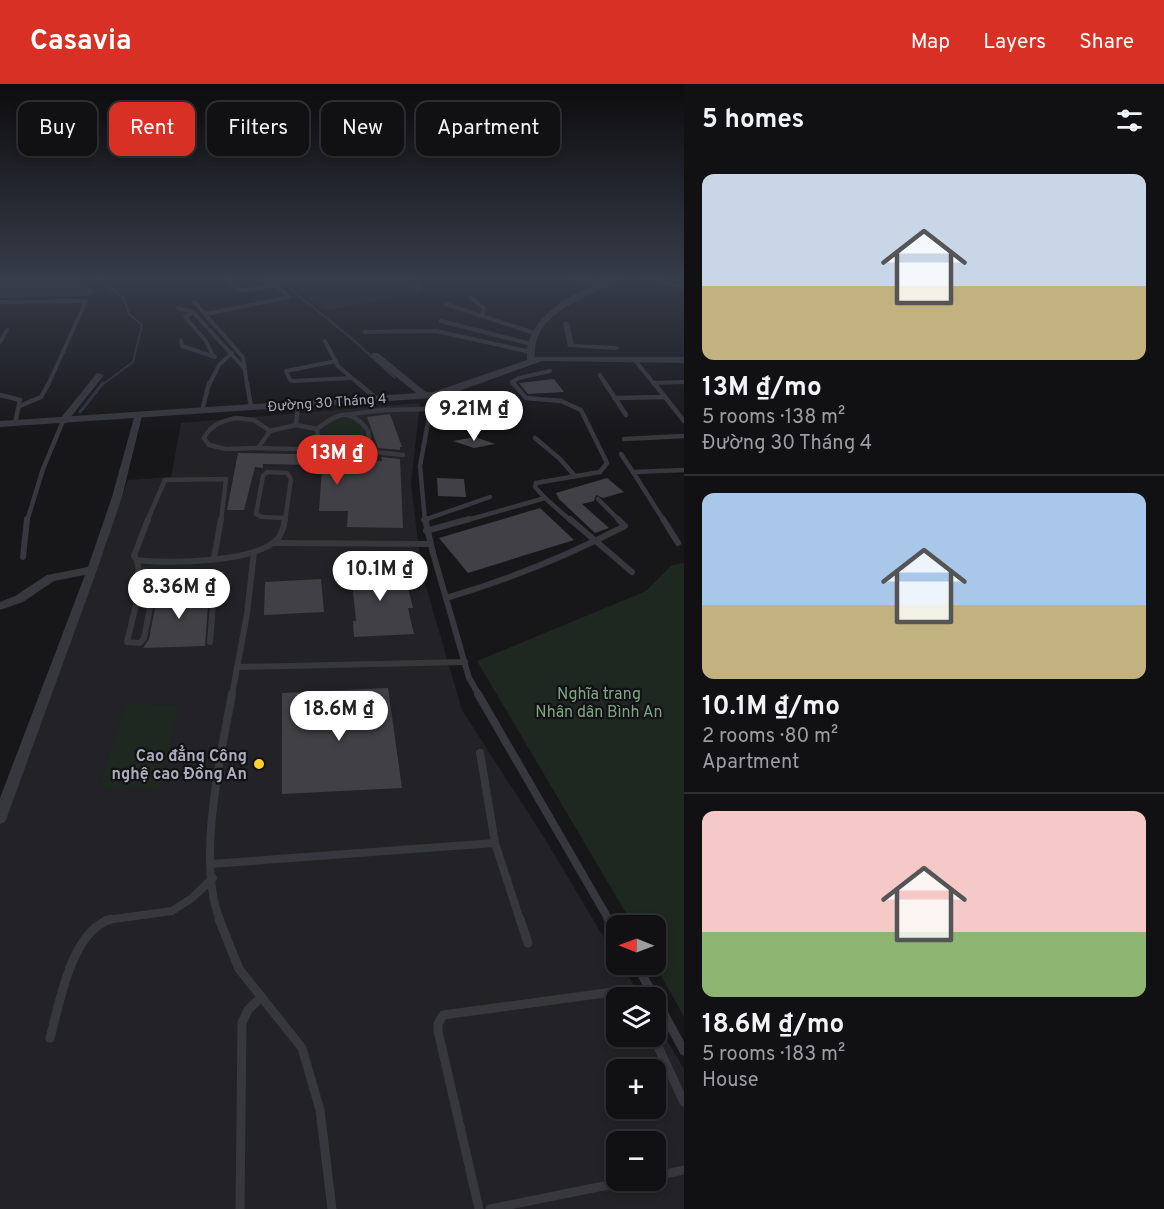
<!DOCTYPE html>
<meta charset="utf-8">
<style>
:root{--surface:#111013;--page:#1e1e21;--text:#f1f3f6;--muted:#9c9da0;--line:#303033;--accent:#d93025}
body{margin:0;font-family:Overpass,sans-serif;background:var(--page);color:var(--text);height:100vh;display:flex;flex-direction:column;font-size:22px;white-space:nowrap}
*{box-sizing:border-box;margin:0}
p{font-size:20px;color:var(--muted)}
.icon{flex:none;width:33px;height:33px;fill:none;stroke:currentColor;stroke-width:2;stroke-linecap:round;stroke-linejoin:round}
.map{position:relative;flex:1;overflow:hidden}
.sheet{display:flex;flex-direction:column;background:var(--surface);width:480px}
.sheet>*{flex:none}
.guide{position:absolute;left:18px;top:18px;width:570px;height:54px;display:flex;gap:12px}
.needle{width:39px;rotate:271deg}
.fabs{position:absolute;left:606px;top:831px;display:grid;gap:12px}
.fabs a{display:grid;place-items:center;width:60px;height:60px;border-radius:12px;background:var(--surface);box-shadow:0 3px 9px #0003,0 0 0 2px var(--line);font-size:30px}
.price{position:absolute;translate:-50% -51px;padding:0 14px;border-radius:21px;background:#fff;color:#222;font-size:20px;line-height:39px;filter:drop-shadow(0 2px 3px #0008)}
.price::after{content:'';position:absolute;left:50%;top:36px;width:18px;height:14px;margin-left:-9px;background:inherit;clip-path:polygon(0 0,100% 0,50% 100%)}
.price.active{background:var(--accent);color:#fff}
ul{padding:0;list-style:none}
li{display:grid;align-content:center;gap:12px;height:318px;padding:0 18px}
li+li{border-top:2px solid var(--line)}
li span{display:grid;place-items:center;height:186px;border-radius:12px;color:#555}
li>.icon{margin-inline-start:auto}
span .icon{width:108px;height:108px;fill:#fffc;stroke-width:1}
li b{font-size:26px}
h2{display:flex;justify-content:space-between;align-items:center;height:72px;padding:0 18px;font-size:26px}
.pill{padding:0 21px;border-radius:12px;background:var(--surface);box-shadow:0 3px 9px #0003,0 0 0 2px var(--line);font-size:21px;line-height:54px}
.pill.active{background:var(--accent);color:#fff}
header{display:flex;align-items:center;gap:36px;box-sizing:border-box;height:84px;padding:0 30px;background:var(--accent);color:#fff}
header strong{font-size:28px}
nav{display:flex;gap:33px;margin-inline-start:auto;font-size:21px}
main{display:flex;flex:1;min-height:0}
.map>svg:first-child{display:block}
</style>
<header>
<strong>Casavia</strong>
<nav><a>Map</a><a>Layers</a><a>Share</a></nav>
</header>
<main>
<div class="map">
<svg width="684" height="1125" viewBox="0 0 684 1125">
<rect width="100%" height="100%" fill="#171619"/>
<g fill="#232226" fill-rule="evenodd">
<polygon points="282,195 411,195 429,207 324,227"/>
<path d="M 420,319 L 411,400 L 422,489 L 462,626 L 547,758 L 616,874 L 616,880 L 621,881 L 641,913 L 616,914 L 616,952 L 656,952 L 656,938 L 684,985 L 684,1125 L 0,1125 L 0,735 L 128,396 L 171,393 L 181,339 ZM 616,986 L 656,986 L 656,1024 L 616,1024 ZM 616,1058 L 656,1058 L 656,1096 L 616,1096 Z"/>
</g>
<g fill="#1e2720">
<path d="M 340,332 C 345,333 352,332 355,335 C 371,344 365,360 349,363 C 328,360 314,341 340,332 Z"/>
<polygon points="684,479 684,933 655,881 656,842 633,841 477,577 646,507 672,481"/>
<polygon points="125,620 180,621 160,705 99,704"/>
</g>
<polygon fill="#2c333d" points="0,195 78,195 94,208 89,212 0,214"/>
<g fill="none" stroke-linecap="round" stroke-linejoin="round">
<g stroke="#2c333d" stroke-width="2">
<polyline points="97,195 124,214 129,230 142,241 133,278 102,301"/>
<polyline points="278,195 350,253 395,294"/>
</g>
<polyline stroke="#2c333d" stroke-width="3" points="80,328 103,299"/>
</g>
<g fill="#414046">
<polygon points="554,295 564,308 528,310 519,299"/>
<polygon points="390,330 402,363 400,363 400,366 378,364 367,333"/>
<polygon points="475,353 495,360 474,364 453,357"/>
<polygon points="238,369 343,371 343,376 382,377 381,373 400,375 403,444 347,443 348,427 319,427 322,384 312,384 312,381 263,380 263,384 255,383 244,426 227,426"/>
<polygon points="437,394 464,395 466,413 438,412"/>
<polygon points="607,394 624,408 603,414 596,411 594,417 582,420 609,444 595,449 559,415 556,409"/>
<polygon points="540,424 574,456 468,489 439,454"/>
<polygon points="398,482 404,504 408,504 413,524 408,524 414,550 354,553 353,537 356,537 352,498 348,499 346,485"/>
<polygon points="321,495 324,528 264,531 265,498"/>
<polygon points="163,506 209,507 205,562 143,564 149,555 158,508 162,509"/>
<polygon points="388,604 402,704 282,710 282,609"/>
</g>
<g fill="none" stroke-linecap="round" stroke-linejoin="round">
<g stroke="#37373e" stroke-width="4">
<polyline points="225,195 241,207 289,198 287,195"/>
<polyline points="403,195 420,206"/>
<polyline points="572,195 602,200"/>
<polyline points="470,213 484,224 482,232"/>
<polyline points="0,218 86,217 48,301"/>
<polyline points="194,218 243,273 247,301"/>
<polyline points="446,220 537,250"/>
<polyline points="178,224 193,228 244,284"/>
<polyline points="193,228 185,233 206,257 213,272"/>
<polyline points="205,230 289,213 269,195"/>
<polyline points="441,237 531,260"/>
<polyline points="365,248 436,247 531,268"/>
<polyline points="181,256 182,262 215,273"/>
<polyline points="325,257 338,282 360,301"/>
<polyline points="0,258 7,246"/>
<polyline points="634,275 655,301"/>
<polyline points="336,277 286,287 290,296 293,297 352,294"/>
<polyline points="600,291 606,301"/>
<polyline points="653,299 684,298"/>
<polyline points="209,301 219,281 232,269"/>
<polyline points="514,301 512,298 519,294 550,287"/>
</g>
<g stroke="#37373e" stroke-width="4.5">
<polyline points="247,299 251,323"/>
<polyline points="358,299 377,315"/>
<polyline points="605,299 626,331"/>
<polyline points="654,299 684,337"/>
<polyline points="0,311 20,316 15,339"/>
<polyline points="614,314 665,313"/>
<polyline points="20,322 41,313 49,299"/>
<polyline points="202,327 209,299"/>
<polyline points="345,331 383,326 432,325"/>
<path d="M 236,334 L 254,336 L 270,347 L 258,364 L 226,365 L 209,361 L 204,354 C 212,340 222,337 236,334 Z"/>
<polyline points="296,341 317,345"/>
<polyline points="270,347 296,341 298,321"/>
<polyline points="535,354 560,375 574,391"/>
<polyline points="624,355 684,352"/>
<polyline points="258,364 365,367 369,356 368,347"/>
<path d="M 319,367 L 317,345 C 336,330 349,323 366,344"/>
<polyline points="365,367 403,371"/>
<polyline points="621,370 633,388 684,386"/>
<polyline points="633,388 664,437"/>
<polyline points="545,414 571,437"/>
<polyline points="598,415 620,437"/>
<polyline points="424,436 490,413"/>
<polyline points="27,437 43,385 63,337"/>
<polyline points="147,437 165,396 226,395 221,437"/>
<polyline points="285,437 291,395 287,389 267,388 263,392 256,430 262,433 285,434"/>
<polyline points="425,437 420,382 433,311"/>
<polyline points="464,437 545,414 535,403 536,399 600,388 607,379 581,326 561,317 526,314 513,299"/>
</g>
<g stroke="#37373e" stroke-width="6">
<path d="M 148,435 L 134,472 L 137,476 C 167,480 260,479 279,453 C 283,448 284,441 285,435"/>
<polyline points="425,435 433,469 469,594 479,611"/>
<polyline points="570,435 632,488"/>
<polyline points="663,435 678,459"/>
<polyline points="424,436 427,435"/>
<polyline points="426,447 469,435"/>
<polyline points="274,459 429,460"/>
<polyline points="23,473 27,435"/>
<polyline points="214,474 221,435"/>
<polyline points="137,476 141,500 127,558 140,559 144,554 154,504 158,495 211,493 215,495 210,558"/>
<path d="M 446,514 C 508,496 567,472 625,442 L 618,435"/>
<polyline points="237,583 465,578"/>
<polyline points="232,611 247,530 254,468"/>
</g>
<g stroke="#37373e" stroke-width="8">
<polyline points="478,610 609,836"/>
<polyline points="480,669 495,759 520,836"/>
<polyline points="211,780 495,759"/>
<polyline points="106,836 172,827 192,814 213,794"/>
<path d="M 220,836 C 196,778 221,671 232,610"/>
</g>
<g stroke="#37373e" stroke-width="9">
<polyline points="219,835 239,885 302,964 320,1026 332,1125"/>
<polyline points="520,835 528,859"/>
<polyline points="608,835 616,848"/>
<polyline points="636,880 655,914"/>
<polyline points="656,915 684,967"/>
<polyline points="653,952 684,1018"/>
<path d="M 50,954 C 60,918 71,847 111,835"/>
<polyline points="656,1092 684,1086"/>
<polyline points="240,1125 242,939 248,926 260,914"/>
<polyline points="479,1125 438,947 438,940 443,931 620,907 631,909 635,914"/>
<polyline points="490,1125 633,1096"/>
</g>
<g fill="#37373e" fill-rule="evenodd">
<polygon points="566,237 569,239 574,260 616,262 620,264 616,266 568,263 563,239"/>
<polygon points="372,269 378,269 427,309 427,313 421,313 372,273"/>
<polygon points="97,289 104,291 66,339 60,339 60,335"/>
<polygon points="135,330 142,332 122,413 97,486 7,733 5,738 0,740 0,714 85,491 54,497 23,518 0,526 0,518 15,512 47,491 88,483 112,413"/>
</g>
<g fill="#37373e" fill-rule="evenodd">
<path d="M 609,195 L 619,195 C 590,215 532,226 535,273 L 684,273 L 684,279 L 542,277 L 459,307 L 433,314 L 0,343 L 0,337 L 433,308 L 527,276 C 524,232 574,208 609,195 Z"/>
<polygon points="646,195 658,195 684,201 684,205"/>
</g>
</g>
<linearGradient id="sky" x2="0" y2="1"><stop stop-color="#0d0c0e"/><stop offset="0.55" stop-color="#363c49"/><stop offset="1" stop-color="#363c49" stop-opacity="0"/></linearGradient>
<rect width="684" height="352" fill="url(#sky)"/>
<circle fill="#fcd02b" stroke="#121114" stroke-width="2" cx="259" cy="680" r="6"/>
<g text-anchor="middle" stroke-width="4.5" stroke-linejoin="round" paint-order="stroke">
<g font-size="14" fill="#a8abb9" stroke="#121114">
<text transform="translate(327 318) rotate(-4)" y="5">Đường 30 Tháng 4</text>
</g>
<g font-size="16" fill="#7ea585" stroke="#121114">
<text x="599" y="615">Nghĩa trang<tspan x="599" dy="18">Nhân dân Bình An</tspan></text>
</g>
<g font-size="16" font-weight="bold" fill="#a8abb9" stroke="#121114" text-anchor="end">
<text x="247" y="677">Cao đẳng Công<tspan x="247" dy="18">nghệ cao Đồng An</tspan></text>
</g>
</g>
</svg>
<div class="fabs">
<a><svg class="needle" viewBox="-14 -14 28 28"><path d="M0-13l5 13h-10z" fill="#e53935"/><path d="M0 13l5-13h-10z" fill="#9c9da0"/></svg></a>
<a><svg class="icon" aria-label="layers" viewBox="0 0 24 24"><path d="M12 4l9 5-9 5-9-5zM3 14l9 5 9-5"/></svg></a>
<a>+</a>
<a>−</a>
</div>
<b class="price" style="left:474px;top:358px">9.21M ₫</b>
<b class="price active" style="left:337px;top:402px">13M ₫</b>
<b class="price" style="left:380px;top:518px">10.1M ₫</b>
<b class="price" style="left:179px;top:536px">8.36M ₫</b>
<b class="price" style="left:339px;top:658px">18.6M ₫</b>
<div class="guide">
<a class="pill">Buy</a>
<a class="pill active">Rent</a>
<a class="pill">Filters</a>
<a class="pill">New</a>
<a class="pill">Apartment</a>
</div>
</div>
<section class="sheet">
<h2>5 homes<svg class="icon" aria-label="filters" viewBox="0 0 24 24"><path d="M4 7h16M4 17h16"/><circle cx="9" cy="7" r="2"/><circle cx="15" cy="17" r="2"/></svg></h2>
<ul>
<li><span style="background:linear-gradient(#c9d6e8 60%,#c2b280 0)"><svg class="icon" aria-label="home" viewBox="0 0 24 24"><path d="M3 11l9-7 9 7M6 9v11h12V9"/></svg></span><div><b>13M ₫/mo</b><p>5 rooms · 138 m²</p><p>Đường 30 Tháng 4</p></div></li>
<li><span style="background:linear-gradient(#a9c7e8 60%,#c2b280 0)"><svg class="icon" aria-label="home" viewBox="0 0 24 24"><path d="M3 11l9-7 9 7M6 9v11h12V9"/></svg></span><div><b>10.1M ₫/mo</b><p>2 rooms · 80 m²</p><p>Apartment</p></div></li>
<li><span style="background:linear-gradient(#f6c9c9 65%,#8fb573 0)"><svg class="icon" aria-label="home" viewBox="0 0 24 24"><path d="M3 11l9-7 9 7M6 9v11h12V9"/></svg></span><div><b>18.6M ₫/mo</b><p>5 rooms · 183 m²</p><p>House</p></div></li>
</ul>
</section>
</main>
